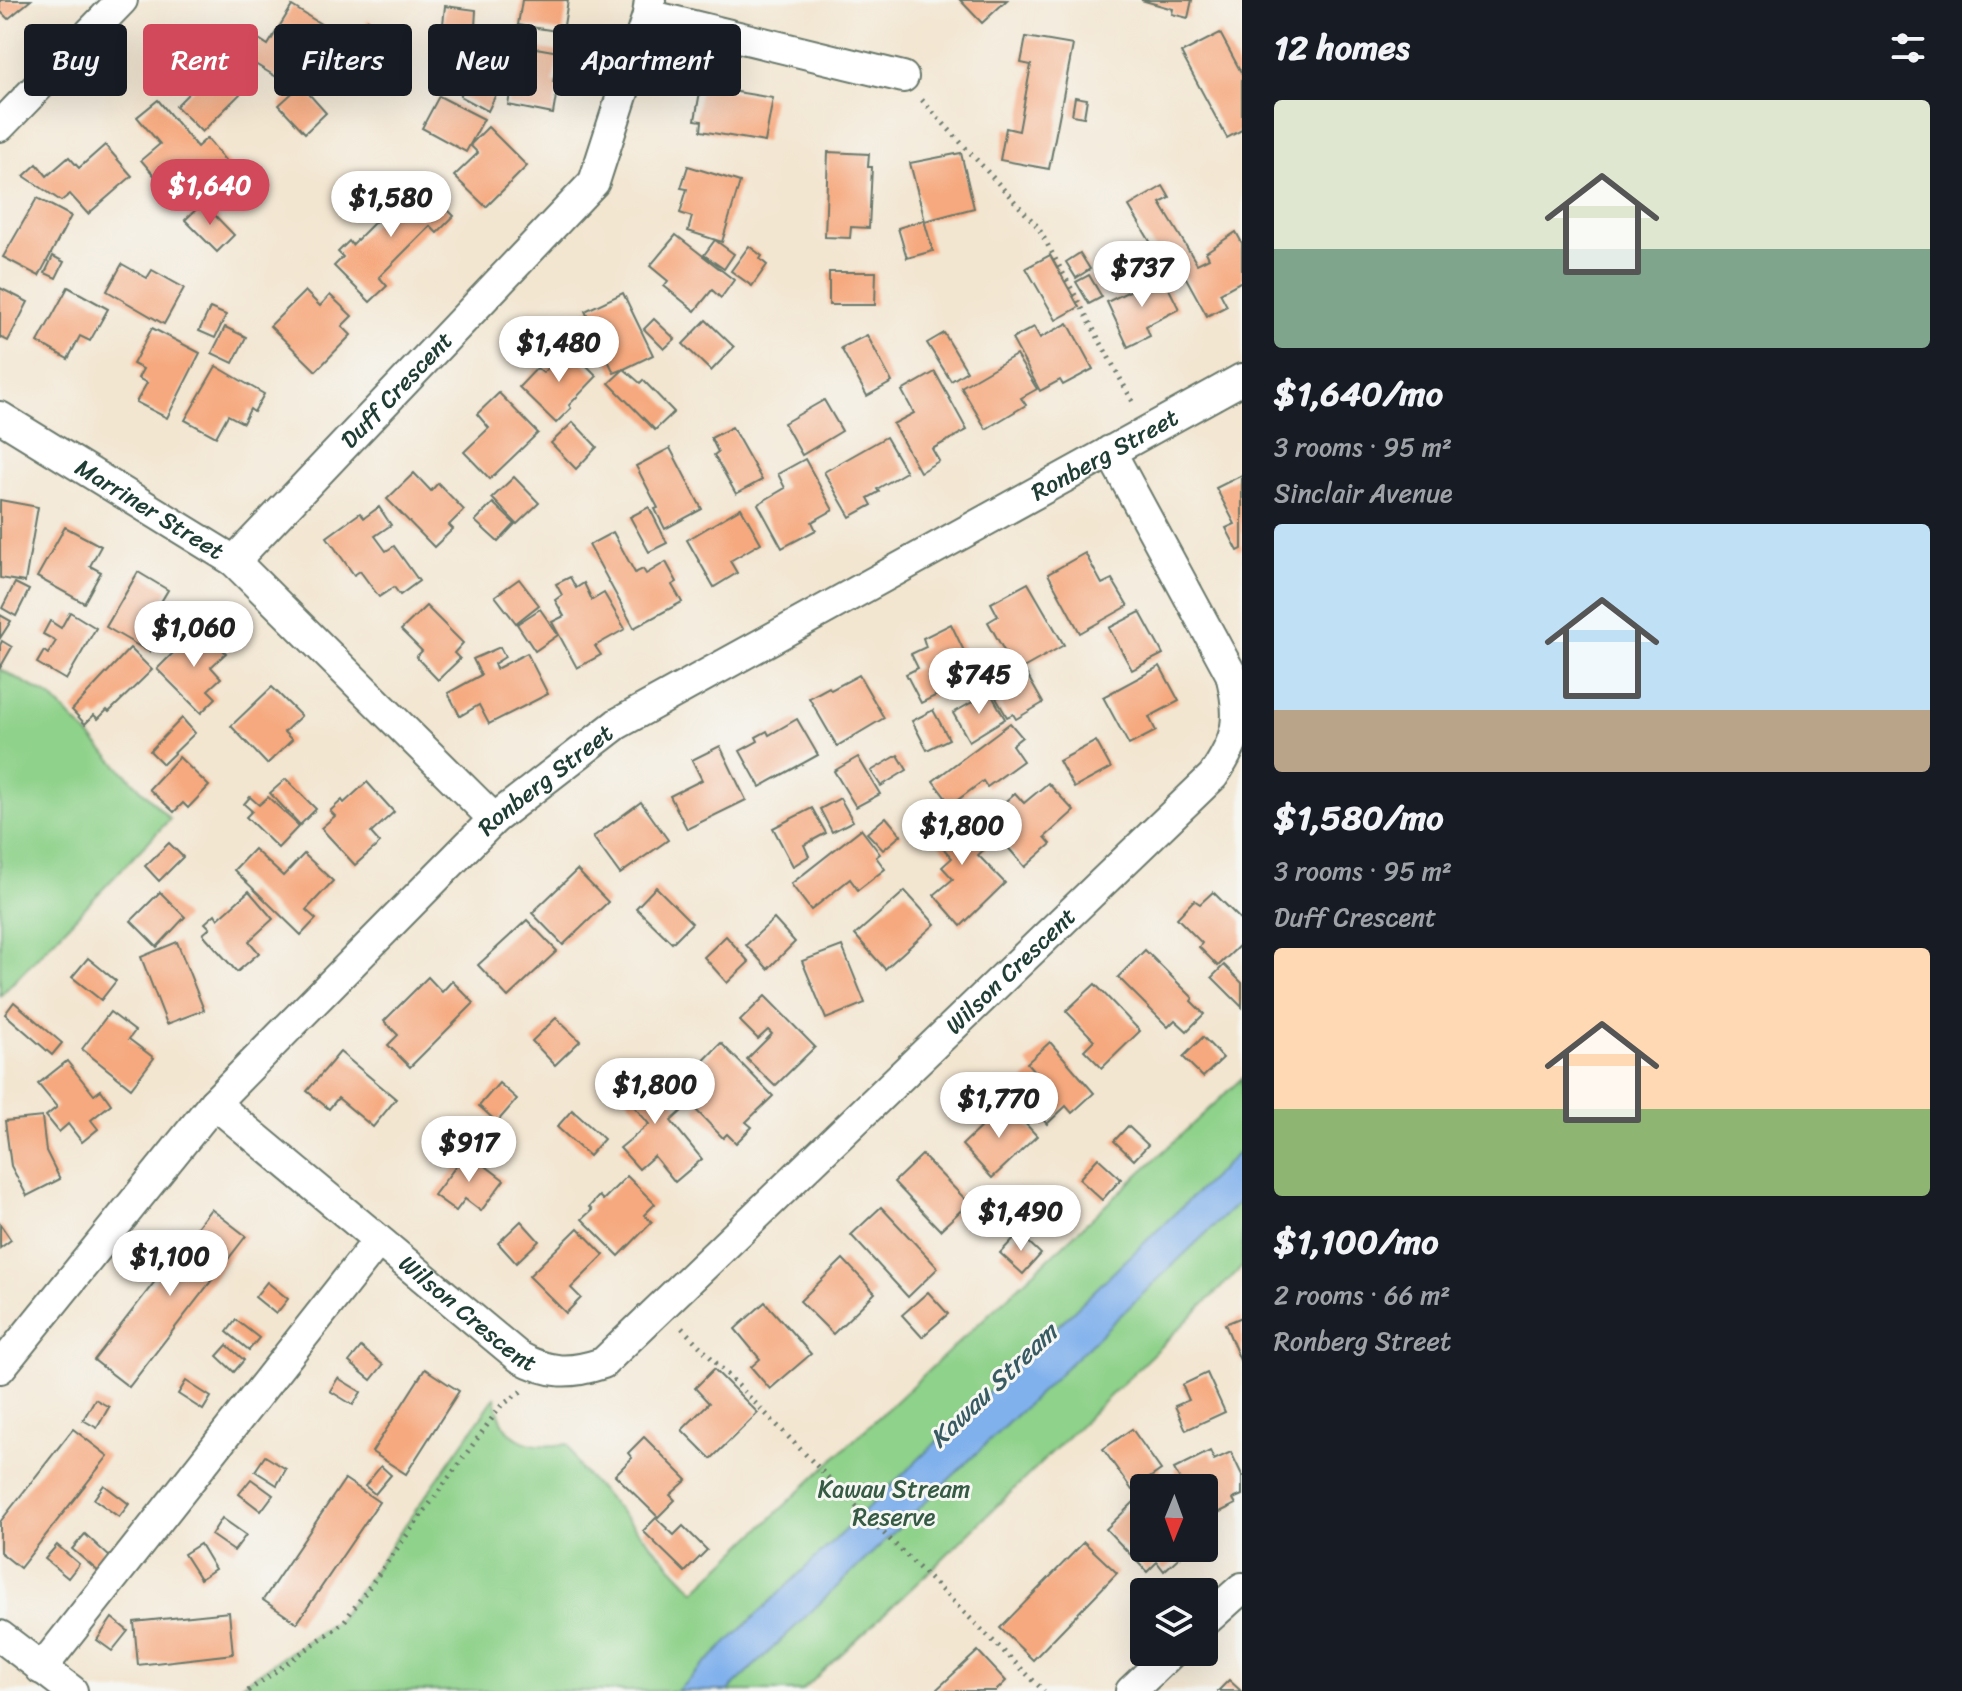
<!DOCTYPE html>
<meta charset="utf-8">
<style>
:root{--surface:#171b24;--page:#20242c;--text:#f1f3f6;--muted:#9ea1a6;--accent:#d1495b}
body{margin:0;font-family:Sriracha,sans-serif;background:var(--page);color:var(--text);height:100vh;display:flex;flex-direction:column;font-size:30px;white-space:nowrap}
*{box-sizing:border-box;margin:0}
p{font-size:26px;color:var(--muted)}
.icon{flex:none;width:44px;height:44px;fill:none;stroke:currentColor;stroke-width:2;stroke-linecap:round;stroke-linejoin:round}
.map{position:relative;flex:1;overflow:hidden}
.details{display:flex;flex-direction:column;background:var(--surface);width:720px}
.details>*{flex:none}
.banner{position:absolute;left:24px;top:24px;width:760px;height:72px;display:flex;gap:16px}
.needle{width:52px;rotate:181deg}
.tools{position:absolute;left:1130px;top:1474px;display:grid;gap:16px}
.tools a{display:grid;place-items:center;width:88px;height:88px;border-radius:8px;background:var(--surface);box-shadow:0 8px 32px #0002;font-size:40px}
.price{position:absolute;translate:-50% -68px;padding:0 18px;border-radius:28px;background:#fff;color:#222;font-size:26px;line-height:52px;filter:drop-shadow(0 2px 4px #0008)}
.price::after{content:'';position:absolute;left:50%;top:48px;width:24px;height:18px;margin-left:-12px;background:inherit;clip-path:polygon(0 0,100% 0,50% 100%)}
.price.selected{background:var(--accent);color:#fff}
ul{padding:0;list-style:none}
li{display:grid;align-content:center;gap:16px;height:424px;padding:0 32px}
li span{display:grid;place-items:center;height:248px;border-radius:8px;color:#555}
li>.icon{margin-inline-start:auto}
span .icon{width:144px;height:144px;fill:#fffc;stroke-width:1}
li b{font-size:34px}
h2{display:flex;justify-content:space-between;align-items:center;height:96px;padding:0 32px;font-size:34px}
.tag{padding:0 28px;border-radius:8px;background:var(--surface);box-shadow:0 8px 32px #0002;font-size:28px;line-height:72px}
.tag.selected{background:var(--accent);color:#fff}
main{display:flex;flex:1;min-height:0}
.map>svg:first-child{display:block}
</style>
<main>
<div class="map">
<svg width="1242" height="1691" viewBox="0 0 1242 1691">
<rect width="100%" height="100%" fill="#f6f6f2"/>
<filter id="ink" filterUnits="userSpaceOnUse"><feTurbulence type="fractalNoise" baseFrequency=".0125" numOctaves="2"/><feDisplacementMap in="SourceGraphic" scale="16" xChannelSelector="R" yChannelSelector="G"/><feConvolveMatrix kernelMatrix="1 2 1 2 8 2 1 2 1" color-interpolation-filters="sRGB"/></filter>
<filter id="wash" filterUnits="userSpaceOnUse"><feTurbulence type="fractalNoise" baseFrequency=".006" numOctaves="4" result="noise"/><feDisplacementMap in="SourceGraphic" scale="32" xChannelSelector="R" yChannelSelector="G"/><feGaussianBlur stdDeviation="1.8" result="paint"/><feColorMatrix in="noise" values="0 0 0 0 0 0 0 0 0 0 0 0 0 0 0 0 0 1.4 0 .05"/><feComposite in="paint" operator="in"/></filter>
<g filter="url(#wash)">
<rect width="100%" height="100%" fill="#f3e6d1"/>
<g fill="#8fd28b" stroke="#578860" stroke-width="2">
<polygon points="0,669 51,697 170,819 0,996"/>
<path d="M 1242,1078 L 1242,1267 L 934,1567 L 802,1691 L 232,1691 L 339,1619 L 495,1397 C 502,1441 528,1450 568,1444 L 580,1469 L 695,1591 L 825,1467 Z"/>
</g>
<polygon fill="#81b1ec" stroke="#507790" stroke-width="2" points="1242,1149 1242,1199 728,1691 677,1691"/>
<g id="blocks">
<g fill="#f6a97e">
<polygon points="0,0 31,0 8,19 0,11"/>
<polygon points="522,0 568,0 563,32 518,25"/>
<polygon points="960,0 1007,0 982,23"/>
<polygon points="1141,0 1192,0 1188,18 1172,14 1173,9"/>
<polygon points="292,6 324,26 288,84 242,56 254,36 268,45"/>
<polygon points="445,6 476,10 475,27 443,24"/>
<polygon points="368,20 399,38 388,57 358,39"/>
<polygon points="1220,33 1242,74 1242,130 1227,138 1181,53"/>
<polygon points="1026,37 1073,45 1049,169 1000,160 1006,128 1019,131 1031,65 1021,63"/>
<polygon points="207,38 252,82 202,132 176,106 200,82 182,64"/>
<polygon points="519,45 559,52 553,82 558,84 553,114 508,105"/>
<polygon points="472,74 499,88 488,111 460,96"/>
<polygon points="301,85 326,113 305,133 279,105"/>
<polygon points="701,86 773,98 765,142 701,131 702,121 695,120"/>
<polygon points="439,96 484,119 466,152 422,128"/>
<polygon points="1075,97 1087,99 1084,117 1072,115"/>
<polygon points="158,100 197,147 207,138 233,170 211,188 192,165 165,188 141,160 160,144 137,117"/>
<polygon points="488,127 527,166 486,207 454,176 478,153 470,145"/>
<polygon points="105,145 132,176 88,214 70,194 61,201 24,176 37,164 47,176 69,157 79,168"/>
<polygon points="828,152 869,154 868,167 872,167 869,228 851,227 850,238 825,237"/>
<polygon points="961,153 974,208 925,221 910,163"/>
<polygon points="688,166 740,182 722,242 688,231 692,217 680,213 687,189 681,188"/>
<polygon points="419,181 454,216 437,233 430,226 379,277 387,286 370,302 334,266 343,257 338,252 349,241 352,245 397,200 394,197 403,188 408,192"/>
<polygon points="1163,186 1170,198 1160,203 1197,264 1209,258 1206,252 1236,232 1242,243 1242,281 1220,293 1227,306 1207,316 1185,276 1174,282 1129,206"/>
<polygon points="37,198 71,216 39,276 3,257"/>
<polygon points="203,203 234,235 217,252 185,220"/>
<polygon points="924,220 933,251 907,258 898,228"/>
<polygon points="676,235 734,280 721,298 712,290 695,311 664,286 668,281 650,266"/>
<polygon points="715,240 734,254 724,269 704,255"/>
<polygon points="749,246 762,256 760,259 767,265 752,286 731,271"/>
<polygon points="1080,253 1090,269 1076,278 1066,262"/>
<polygon points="1050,255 1079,307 1056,320 1026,268"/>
<polygon points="53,256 64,262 56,278 45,273"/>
<polygon points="122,264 147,278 152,270 184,288 164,324 107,291"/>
<polygon points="829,272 876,272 875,305 829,305"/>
<polygon points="1089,275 1102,297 1089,304 1076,282"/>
<polygon points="1162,275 1179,309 1146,326 1150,336 1128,347 1107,302"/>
<polygon points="68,287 108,309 90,341 80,336 68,359 38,342"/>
<polygon points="0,288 28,302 8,341 0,337"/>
<polygon points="305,291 320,306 330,295 352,316 342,326 351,335 316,371 270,326"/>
<polygon points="623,293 653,355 624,369 640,383 643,380 674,412 655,430 609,383 624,369 614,373 585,311"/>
<polygon points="210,308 226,315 215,338 199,331"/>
<polygon points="654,319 675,339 664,349 644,329"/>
<polygon points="706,320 734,347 711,371 683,344"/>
<polygon points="1068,323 1093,369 1063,385 1060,380 1040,391 1012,339 1034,327 1040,338"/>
<polygon points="225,327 246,337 233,363 212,353"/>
<polygon points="152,328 200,353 167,418 136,402 147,383 138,378 143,369 133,364"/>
<polygon points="944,333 967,371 951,381 927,343"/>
<polygon points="867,335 892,382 867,396 841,348"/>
<polygon points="568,347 597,376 569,405 571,408 556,423 519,387 537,368 543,373"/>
<polygon points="1016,355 1037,389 1021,398 1026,405 986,429 961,387"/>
<polygon points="216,366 264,394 254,412 250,409 243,423 228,415 216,437 185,420"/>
<polygon points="935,372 967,430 932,449 939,461 920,472 893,424 914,413 902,391"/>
<polygon points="499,393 538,433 490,479 464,452 489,428 477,414"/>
<polygon points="824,400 842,431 802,455 784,423"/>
<polygon points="573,422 597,447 576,469 551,443"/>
<polygon points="732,427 762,480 736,494 714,455 718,452 711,438"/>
<polygon points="886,437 906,472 877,489 879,492 868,498 872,505 850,517 824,472"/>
<polygon points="670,448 702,509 665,529 655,509 658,508 636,466"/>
<polygon points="805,459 833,510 812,522 816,530 782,548 758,504 785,488 778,474"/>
<polygon points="414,473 431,491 438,483 464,510 449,525 453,529 434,547 387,499"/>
<polygon points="1242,475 1242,549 1238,551 1226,528 1235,524 1216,488"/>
<polygon points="514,477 539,503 517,524 492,498"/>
<polygon points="0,500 38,507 25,582 0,578"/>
<polygon points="493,503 515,524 498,542 475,521"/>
<polygon points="379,507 391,525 375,536 386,551 394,546 419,581 400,595 394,587 379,597 360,571 354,575 327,537 360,513 364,518"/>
<polygon points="649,507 667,543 649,552 630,517"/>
<polygon points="741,508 761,543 730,561 737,573 714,587 687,540"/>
<polygon points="65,527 101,546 90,566 101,572 84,603 37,577"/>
<polygon points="613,532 635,573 643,569 646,574 666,562 677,582 672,585 682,602 634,628 589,545"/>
<polygon points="1085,553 1102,584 1112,579 1128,606 1080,633 1048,574"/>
<polygon points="138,572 168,590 152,617 165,625 149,652 106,627"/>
<polygon points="570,577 576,588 584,583 592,600 604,593 625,629 595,646 601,655 577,668 552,622 564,616 555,600 562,595 556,584"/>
<polygon points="519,579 539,605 516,623 495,596"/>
<polygon points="15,583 29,590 16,616 2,608"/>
<polygon points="1028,583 1064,645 1016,672 988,622 998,616 991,603"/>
<polygon points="426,606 463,643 454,653 460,659 438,680 416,657 422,651 401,630"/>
<polygon points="540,609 558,635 535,651 517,624"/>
<polygon points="70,612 96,628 66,680 37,663 44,651 48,654 56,641 43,634 50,621 61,628"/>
<polygon points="1140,612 1163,654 1132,670 1109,628"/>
<polygon points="0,615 11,621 0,638"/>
<polygon points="951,624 976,676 921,703 906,674 918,668 911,654 926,647 923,638"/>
<polygon points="200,626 226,653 211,667 221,678 208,690 216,698 201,713 157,669"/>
<polygon points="2,641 12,647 0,668 0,645"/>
<polygon points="500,647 505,657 494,664 496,669 527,653 548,694 489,724 479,705 460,716 448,693 481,675 473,659"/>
<polygon points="130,648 152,670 109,712 107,710 98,719 94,715 85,724 72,710"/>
<polygon points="1160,666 1179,701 1149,717 1156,731 1129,745 1103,697"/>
<polygon points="1026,673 1043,703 1016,719 1013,714 1007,717 996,698 1002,695 999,690"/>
<polygon points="859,675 884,718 837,746 809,698 829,687 831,690"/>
<polygon points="272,687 301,716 284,732 292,740 267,764 231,726"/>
<polygon points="990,692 1005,719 969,741 953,713"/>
<polygon points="933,710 949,739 927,750 912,721"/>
<polygon points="182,718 195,733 163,764 150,751"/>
<polygon points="797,719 818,755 760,787 740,751 758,741 756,737 767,731 769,735"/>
<polygon points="1010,723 1022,737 1012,745 1023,761 987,787 983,781 951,805 933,781"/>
<polygon points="1096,741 1111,768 1074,788 1059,761"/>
<polygon points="720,746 746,800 687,829 670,796 702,780 692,760"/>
<polygon points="898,755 907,770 881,786 871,771"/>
<polygon points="179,757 209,786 188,808 183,803 174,812 149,789"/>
<polygon points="858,757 880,794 856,807 834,771"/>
<polygon points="286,779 316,809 300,825 270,793"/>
<polygon points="367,782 394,812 371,833 380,843 355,865 321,828 335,816 330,811 342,800 344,803"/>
<polygon points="1048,783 1074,811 1045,837 1051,844 1025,867 984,820 1015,793 1024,803"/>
<polygon points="250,797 259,805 268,797 299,826 278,848 246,817 252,811 244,804"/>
<polygon points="840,798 853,821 832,832 820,809"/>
<polygon points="641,802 668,840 620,874 593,837"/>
<polygon points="945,805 975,838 967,845 969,847 978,839 986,848 978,855 1005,883 961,926 934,895 953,879 942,867 952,858 922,825"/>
<polygon points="812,808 826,833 804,845 809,856 793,866 773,828"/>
<polygon points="886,817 901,835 883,850 867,833"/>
<polygon points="861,829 880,854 876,857 885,869 858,890 850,879 811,910 791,884"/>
<polygon points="169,843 183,857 159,881 145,866"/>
<polygon points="254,849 283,876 304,854 333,881 306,910 316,919 301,935 234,870"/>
<polygon points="577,870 608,902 563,945 532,913"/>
<polygon points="656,887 692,923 672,943 636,908"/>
<polygon points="249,891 273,919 249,941 259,953 237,972 203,934 210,928 205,923 215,914 218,919"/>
<polygon points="905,891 935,924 885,969 855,935"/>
<polygon points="160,892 185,917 157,947 131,921"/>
<polygon points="1213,892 1242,921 1242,943 1218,966 1199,947 1202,943 1177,918 1194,900 1200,904"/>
<polygon points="774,919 795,942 768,969 746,945"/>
<polygon points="527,920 557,951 508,997 478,965"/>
<polygon points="726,936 749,962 727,983 704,957"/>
<polygon points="177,942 204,1010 167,1024 141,957"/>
<polygon points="842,946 865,1003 826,1019 802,961"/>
<polygon points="1145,950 1193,998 1191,1001 1204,1014 1187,1031 1175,1020 1168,1027 1118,977"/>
<polygon points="88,958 116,981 101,1000 72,977"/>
<polygon points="1224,965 1242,983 1242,1007 1212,977"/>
<polygon points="428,977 442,992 452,981 474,1003 410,1067 388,1045 398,1035 384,1021"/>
<polygon points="1095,984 1140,1031 1102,1068 1084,1050 1094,1040 1066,1011"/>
<polygon points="765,996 815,1047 775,1086 747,1059 772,1034 768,1030 758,1039 740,1021"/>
<polygon points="14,1002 62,1043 52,1055 5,1014"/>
<polygon points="110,1012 135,1031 129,1039 154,1058 131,1088 82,1049"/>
<polygon points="556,1018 580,1041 555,1065 532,1041"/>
<polygon points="1203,1037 1223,1058 1203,1077 1183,1057"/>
<polygon points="1050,1042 1094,1093 1072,1113 1066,1106 1047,1124 1015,1088 1034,1071 1027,1063"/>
<polygon points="721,1043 773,1096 746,1122 752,1127 736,1143 727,1134 723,1138 695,1109 702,1101 697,1096 690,1103 678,1091 686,1083 684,1081"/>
<polygon points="340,1052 396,1099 373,1127 338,1098 329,1109 307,1091"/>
<polygon points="67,1061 94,1095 101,1090 111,1104 91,1120 98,1129 82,1142 68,1124 59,1132 46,1116 57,1107 38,1084"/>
<polygon points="633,1061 660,1092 663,1089 682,1111 671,1121 702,1159 675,1182 654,1156 639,1169 620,1148 649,1124 611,1079"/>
<polygon points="499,1083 517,1099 497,1122 479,1106"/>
<polygon points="1006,1103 1037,1136 992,1178 962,1145"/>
<polygon points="572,1110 604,1139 589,1156 557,1127"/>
<polygon points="42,1117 46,1151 60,1179 27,1196 11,1166 5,1121"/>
<polygon points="1128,1126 1148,1145 1134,1160 1114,1141"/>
<polygon points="467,1152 504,1180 481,1211 465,1199 456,1211 434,1195"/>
<polygon points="922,1155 969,1203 940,1230 894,1182"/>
<polygon points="1098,1158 1121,1179 1102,1200 1079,1179"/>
<polygon points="627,1176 655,1204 644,1215 652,1222 619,1256 582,1219 592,1210 589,1207 599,1196 603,1200"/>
<polygon points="881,1207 938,1268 908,1297 851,1235"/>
<polygon points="211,1209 246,1236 129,1387 94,1360"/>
<polygon points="521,1221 539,1241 516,1263 498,1243"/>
<polygon points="0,1224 11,1240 0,1248"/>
<polygon points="578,1228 604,1255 571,1288 581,1298 566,1313 529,1276"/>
<polygon points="1019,1233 1041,1254 1023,1274 1000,1253"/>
<polygon points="843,1259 875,1293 833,1334 800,1301"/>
<polygon points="267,1282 288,1299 276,1314 255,1297"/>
<polygon points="928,1292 948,1314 922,1337 902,1315"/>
<polygon points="765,1302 811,1354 770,1389 751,1367 760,1359 735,1329"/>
<polygon points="1242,1317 1242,1365 1225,1324"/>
<polygon points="236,1320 259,1338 249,1350 227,1332"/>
<polygon points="227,1345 244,1360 234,1372 217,1356"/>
<polygon points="361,1347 383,1365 371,1380 349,1362"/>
<polygon points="425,1369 459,1391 406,1474 372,1452"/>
<polygon points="714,1369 758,1413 711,1459 682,1430 709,1403 695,1388"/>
<polygon points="1207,1373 1225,1412 1186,1430 1175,1406 1189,1400 1182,1385"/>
<polygon points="338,1378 361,1392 353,1405 330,1391"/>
<polygon points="186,1381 211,1397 203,1410 178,1394"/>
<polygon points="95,1399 109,1407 97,1428 83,1420"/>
<polygon points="73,1429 108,1456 20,1568 0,1552 0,1522"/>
<polygon points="1132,1429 1161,1470 1132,1490 1103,1449"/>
<polygon points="644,1437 687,1480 670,1495 675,1500 658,1517 615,1475 632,1458 628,1453"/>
<polygon points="1210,1451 1214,1460 1231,1452 1242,1475 1242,1495 1233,1499 1236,1504 1204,1520 1204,1488 1184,1488 1174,1469"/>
<polygon points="265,1456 286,1469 277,1485 255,1471"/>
<polygon points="381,1466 391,1475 375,1494 365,1486"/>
<polygon points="251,1479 273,1495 261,1511 239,1494"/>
<polygon points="345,1479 379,1502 297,1623 263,1600"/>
<polygon points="104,1485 129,1504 119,1517 94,1499"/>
<polygon points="1136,1500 1144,1509 1144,1548 1181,1548 1185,1552 1164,1571 1157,1562 1147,1572 1106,1529"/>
<polygon points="222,1518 246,1535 234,1551 211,1535"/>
<polygon points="656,1518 674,1535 683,1526 707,1550 685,1572 643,1531"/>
<polygon points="85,1534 111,1558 99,1572 72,1549"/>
<polygon points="1084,1542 1117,1573 1033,1660 1000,1628"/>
<polygon points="200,1544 215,1569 200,1579 184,1554"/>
<polygon points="57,1545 79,1564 68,1578 45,1559"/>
<polygon points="229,1612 233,1654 138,1665 134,1622"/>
<polygon points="112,1618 128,1631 112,1651 97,1640"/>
<polygon points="978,1651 1006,1681 996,1691 935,1691"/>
<polygon points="1229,1680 1241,1691 1218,1691"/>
</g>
</g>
</g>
<g filter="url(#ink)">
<use href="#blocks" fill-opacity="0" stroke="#69786b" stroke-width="2"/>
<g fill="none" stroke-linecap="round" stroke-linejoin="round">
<defs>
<g id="minor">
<polyline points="648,15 903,77"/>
<polyline points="0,126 122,0"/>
<path id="s1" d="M 0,417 L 234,561 L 494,819"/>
<path id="s2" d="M 234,561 L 594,182 L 648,15 L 650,0"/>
<path id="s3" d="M 214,1103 L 519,1357 C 550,1374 570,1374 603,1363 L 1213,776 C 1239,738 1242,718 1231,674 L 1110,451"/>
<path id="s4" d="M 0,1368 L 214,1103 L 494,819 L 617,724 L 1242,379"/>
<polyline points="1204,1622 1242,1588"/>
<polyline points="0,1636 72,1691"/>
<polyline points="41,1669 378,1241"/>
<polyline points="1131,1691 1172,1652"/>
</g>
</defs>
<use href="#minor" stroke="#69786b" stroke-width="34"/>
<g stroke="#69786b" stroke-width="5" stroke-dasharray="2 6" stroke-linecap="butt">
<polyline points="922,100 1038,227 1134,404"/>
<polyline points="682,1328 854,1504 1044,1691"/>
<polyline points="248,1691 343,1623 501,1406 523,1390"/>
</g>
<use href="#minor" stroke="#fff" stroke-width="30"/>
</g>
</g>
<g text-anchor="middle" stroke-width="6" stroke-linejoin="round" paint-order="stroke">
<g font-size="24" fill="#1f3d34" stroke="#f6f6f2">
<text dy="8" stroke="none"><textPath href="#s2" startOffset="236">Duff Crescent</textPath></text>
<text dy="8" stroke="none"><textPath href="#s4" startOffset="1452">Ronberg Street</textPath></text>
<text dy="8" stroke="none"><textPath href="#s1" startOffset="176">Marriner Street</textPath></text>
<text dy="8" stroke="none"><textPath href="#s4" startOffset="804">Ronberg Street</textPath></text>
<text dy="8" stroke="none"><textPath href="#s3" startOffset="1050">Wilson Crescent</textPath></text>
<text dy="8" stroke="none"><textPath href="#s3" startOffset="330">Wilson Crescent</textPath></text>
</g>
<g font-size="24" fill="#355b45" stroke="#f6f6f2">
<text x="894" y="1497">Kawau Stream<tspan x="894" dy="28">Reserve</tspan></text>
</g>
<g font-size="26" font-style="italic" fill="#385a62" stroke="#f6f6f2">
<text transform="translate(993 1385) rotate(-44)" y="9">Kawau Stream</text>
</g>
</g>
</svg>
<div class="tools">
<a><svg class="needle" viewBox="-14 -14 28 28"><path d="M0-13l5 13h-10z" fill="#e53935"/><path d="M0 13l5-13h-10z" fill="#9ea1a6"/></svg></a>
<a><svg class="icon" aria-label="layers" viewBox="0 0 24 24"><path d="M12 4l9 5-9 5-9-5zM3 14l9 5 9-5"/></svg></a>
</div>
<b class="price selected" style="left:210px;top:227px">$1,640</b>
<b class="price" style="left:391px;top:239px">$1,580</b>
<b class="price" style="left:1142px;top:309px">$737</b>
<b class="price" style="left:559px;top:384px">$1,480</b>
<b class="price" style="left:194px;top:669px">$1,060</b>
<b class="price" style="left:979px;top:716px">$745</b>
<b class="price" style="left:962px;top:867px">$1,800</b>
<b class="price" style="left:655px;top:1126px">$1,800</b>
<b class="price" style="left:999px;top:1140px">$1,770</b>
<b class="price" style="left:469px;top:1184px">$917</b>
<b class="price" style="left:1021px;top:1253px">$1,490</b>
<b class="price" style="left:170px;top:1298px">$1,100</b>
<div class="banner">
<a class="tag">Buy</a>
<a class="tag selected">Rent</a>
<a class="tag">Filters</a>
<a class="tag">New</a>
<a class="tag">Apartment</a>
</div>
</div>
<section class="details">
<h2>12 homes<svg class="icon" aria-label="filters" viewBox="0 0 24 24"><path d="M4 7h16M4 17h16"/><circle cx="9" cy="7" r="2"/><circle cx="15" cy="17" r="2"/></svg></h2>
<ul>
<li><span style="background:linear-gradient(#dfe7d0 60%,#7fa58c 0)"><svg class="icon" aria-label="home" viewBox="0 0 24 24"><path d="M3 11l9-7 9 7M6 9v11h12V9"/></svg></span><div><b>$1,640/mo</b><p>3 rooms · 95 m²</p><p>Sinclair Avenue</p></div></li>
<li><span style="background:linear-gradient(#bfe0f5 75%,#b9a48a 0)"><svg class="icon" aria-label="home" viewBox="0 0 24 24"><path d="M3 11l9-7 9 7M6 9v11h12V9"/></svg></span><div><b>$1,580/mo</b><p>3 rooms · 95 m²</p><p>Duff Crescent</p></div></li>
<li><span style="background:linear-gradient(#ffd9b3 65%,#8fb573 0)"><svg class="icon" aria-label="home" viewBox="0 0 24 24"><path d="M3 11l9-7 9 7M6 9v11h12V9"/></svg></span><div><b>$1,100/mo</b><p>2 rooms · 66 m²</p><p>Ronberg Street</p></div></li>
</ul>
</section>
</main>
